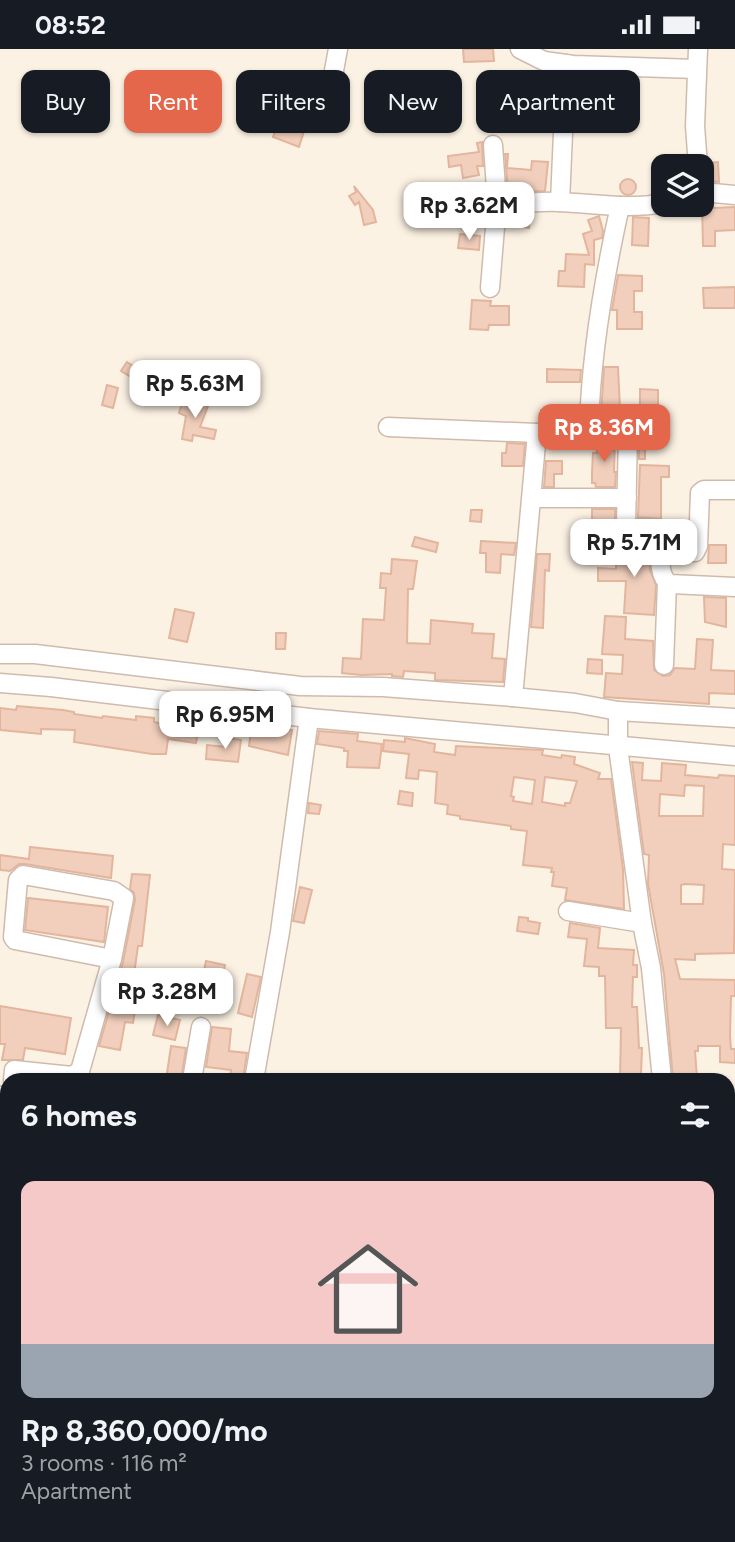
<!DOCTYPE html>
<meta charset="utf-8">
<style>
:root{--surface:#171b24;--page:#20242c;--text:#f1f3f6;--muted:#9ea1a6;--accent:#e4664b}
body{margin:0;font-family:Figtree,sans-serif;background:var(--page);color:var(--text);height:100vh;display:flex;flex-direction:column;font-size:26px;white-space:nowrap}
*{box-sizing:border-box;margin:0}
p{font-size:23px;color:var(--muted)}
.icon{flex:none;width:38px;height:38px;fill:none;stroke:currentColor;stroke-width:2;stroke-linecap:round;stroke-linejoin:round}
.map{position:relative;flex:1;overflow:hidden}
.panel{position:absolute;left:0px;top:1024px;width:735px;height:471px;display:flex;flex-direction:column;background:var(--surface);border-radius:21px 21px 0 0;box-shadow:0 2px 5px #0004}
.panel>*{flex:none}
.top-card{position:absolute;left:21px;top:21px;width:693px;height:63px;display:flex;gap:14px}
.buttons{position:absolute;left:651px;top:105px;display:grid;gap:14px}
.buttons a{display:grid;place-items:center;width:63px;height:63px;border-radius:14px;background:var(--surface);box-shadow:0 2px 5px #0004;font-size:35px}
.price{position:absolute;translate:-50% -60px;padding:0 16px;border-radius:14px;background:#fff;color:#222;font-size:23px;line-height:46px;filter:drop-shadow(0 2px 4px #0008)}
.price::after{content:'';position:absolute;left:50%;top:42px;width:21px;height:16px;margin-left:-10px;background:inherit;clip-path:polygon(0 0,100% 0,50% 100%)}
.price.on{background:var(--accent);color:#fff}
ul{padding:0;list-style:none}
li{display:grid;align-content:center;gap:14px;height:371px;padding:0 21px}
li span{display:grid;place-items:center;height:217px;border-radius:14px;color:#555}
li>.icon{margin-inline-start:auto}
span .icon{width:126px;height:126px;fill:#fffc;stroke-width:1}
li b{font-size:30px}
h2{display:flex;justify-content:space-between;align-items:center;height:84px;padding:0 21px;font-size:30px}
.tag{padding:0 24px;border-radius:14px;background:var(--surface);box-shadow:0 2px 5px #0004;font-size:24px;line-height:63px}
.tag.on{background:var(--accent);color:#fff}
.status{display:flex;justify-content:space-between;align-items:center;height:49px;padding:0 35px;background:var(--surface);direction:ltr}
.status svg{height:19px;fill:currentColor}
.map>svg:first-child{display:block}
</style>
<div class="status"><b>08:52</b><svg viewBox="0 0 49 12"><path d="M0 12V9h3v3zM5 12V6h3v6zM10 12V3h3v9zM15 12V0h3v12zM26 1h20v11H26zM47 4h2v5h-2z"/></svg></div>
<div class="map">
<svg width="735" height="1493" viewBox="0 0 735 1493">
<rect width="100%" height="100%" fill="#fcf2e4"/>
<g fill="#f1cfbc" stroke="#e3b59d" stroke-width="2" fill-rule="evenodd">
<polygon points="463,0 493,0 494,12 464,13"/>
<polygon points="404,23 405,34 393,36 391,25"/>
<polygon points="279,73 304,82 299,98 273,88"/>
<polygon points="482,93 483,117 477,117 479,126 463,129 461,116 449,118 448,107 479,103 477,94"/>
<polygon points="505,105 508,105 507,119 531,121 532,112 548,113 545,142 508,143"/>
<polygon points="718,113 719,133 709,132 709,114"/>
<circle cx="628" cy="138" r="8"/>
<polygon points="354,137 373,161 376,173 364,176 359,153 355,156 349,147 356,143"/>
<polygon points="474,144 476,157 454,160 452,147"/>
<polygon points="702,154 713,155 713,159 735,158 735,181 715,182 715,197 703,197"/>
<polygon points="530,165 529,179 507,175 507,166"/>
<polygon points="599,167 603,182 602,189 594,191 594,216 585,215 584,238 558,237 559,222 565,222 566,205 589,206 583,185 592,182 588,171"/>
<polygon points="633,168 649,169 648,197 632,196"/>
<polygon points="460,185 480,187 479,201 458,199"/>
<polygon points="618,226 642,227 642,242 634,242 634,263 642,263 642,280 617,280 617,261 612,261"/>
<polygon points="735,238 735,259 704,259 703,239"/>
<polygon points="472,251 491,252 490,257 509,257 509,276 489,276 488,281 470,280"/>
<polygon points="127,313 136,319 131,328 121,322"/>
<polygon points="604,318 618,318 620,360 640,360 640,340 658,341 658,356 654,356 654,370 629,369 618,365 601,366"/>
<polygon points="547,320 581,321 580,333 547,333"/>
<polygon points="172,324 184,329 178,343 166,338"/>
<polygon points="107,336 118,339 113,359 102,356"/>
<polygon points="184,348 208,357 200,378 216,381 214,390 193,386 192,392 182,390 186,367 179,364"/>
<polygon points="541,361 554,361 554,371 541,372"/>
<polygon points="615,388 614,423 616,423 615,438 596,438 595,434 592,434 592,423 593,404 597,404 598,389"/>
<rect x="639" y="389" width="6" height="21"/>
<polygon points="507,394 525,395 523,417 502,417 502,404 506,404"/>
<polygon points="546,412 562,412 562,425 554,425 554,438 544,438"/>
<polygon points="640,416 669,417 669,428 661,428 661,470 638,468"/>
<polygon points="592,460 615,460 615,472 592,471"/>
<polygon points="471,461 482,461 481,473 470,472"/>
<polygon points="670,475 680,475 680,492 672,492"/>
<polygon points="415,488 438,494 436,503 412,497"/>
<polygon points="632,490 642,491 642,500 649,500 650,521 656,536 654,566 624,564 626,532 598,532 598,519 616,520 616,503 632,503"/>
<polygon points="481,492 516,494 514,506 501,505 500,524 486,523 486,504 480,504"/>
<polygon points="709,496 726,496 726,514 708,514"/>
<polygon points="537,505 550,505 549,522 545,521 543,579 531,578"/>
<polygon points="392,510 417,512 413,540 408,540 407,594 430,595 431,571 473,575 472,584 494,585 492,609 505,610 503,633 435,631 435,624 404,622 403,628 392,627 392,625 361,626 342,624 343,609 361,610 363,570 384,571 386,539 380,539 381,524 391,525"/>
<polygon points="704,548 726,549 726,578 705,573"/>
<polygon points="175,560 194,564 187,593 169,589"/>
<polygon points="605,567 626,568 625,590 653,592 654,621 663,627 670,626 675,619 695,620 697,590 713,591 711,621 735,622 735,645 709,644 709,655 604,648 606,624 622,625 623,606 602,605"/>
<polygon points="276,584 286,584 285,600 276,600"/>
<polygon points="588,610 602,611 602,625 587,624"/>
<polygon points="17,657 63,661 74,663 74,665 102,669 103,667 136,671 136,667 154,669 154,673 198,682 196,694 168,690 166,705 152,705 74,693 75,681 41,680 41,685 0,681 0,659 16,661"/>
<polygon points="252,675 292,681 288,706 249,697"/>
<polygon points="319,682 358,685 357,692 382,695 379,719 347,718 348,702 344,702 344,699 317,695"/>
<polygon points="227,689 241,691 238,713 206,710 207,696 226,698"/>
<path d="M 405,689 L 435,695 L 434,703 L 455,706 L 456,697 L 543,701 L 542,706 L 561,709 L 562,706 L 575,708 L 574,715 L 600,724 L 598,730 L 611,730 L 623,820 L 624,860 L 565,851 L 567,839 L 552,837 L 554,823 L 551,823 L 552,819 L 523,816 L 527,782 L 511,780 L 511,777 L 460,770 L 460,767 L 447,765 L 448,756 L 435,754 L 437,723 L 419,721 L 418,730 L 406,729 L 409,705 L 383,702 L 384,691 L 405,693 ZM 514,728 L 535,731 L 532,755 L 513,752 L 514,748 L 511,747 ZM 545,728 L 577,732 L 570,754 L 565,754 L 565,757 L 542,753 Z"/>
<path d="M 632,713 L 643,714 L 642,731 L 661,732 L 662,714 L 686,716 L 685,726 L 718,729 L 719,726 L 735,727 L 735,796 L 723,795 L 722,820 L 735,821 L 734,904 L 695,905 L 695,911 L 675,910 L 680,930 L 735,931 L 735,947 L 731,947 L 730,986 L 731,1000 L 735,1000 L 735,1014 L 720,1013 L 720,997 L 698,997 L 698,1002 L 695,1002 L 697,1029 L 673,1030 L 664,925 L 648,835 L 649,806 L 644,805 ZM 685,736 L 704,737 L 703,767 L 659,767 L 660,745 L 684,747 ZM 685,835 L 704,836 L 703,855 L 681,855 L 681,836 Z"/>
<polygon points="400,742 413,744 412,757 398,755"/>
<polygon points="309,754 321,756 319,765 308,764"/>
<polygon points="30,798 113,807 111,829 25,815 19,815 10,822 0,821 0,806 29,810"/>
<polygon points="132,825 150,826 142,897 138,897 134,925 144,926 141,942 138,942 133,974 125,973 120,1001 99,997 123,913 135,851 134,844 130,840"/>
<polygon points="300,838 312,841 304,874 293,872"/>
<polygon points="28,849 108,858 104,893 25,881"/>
<polygon points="519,868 528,869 528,872 540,874 538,885 517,882"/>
<polygon points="570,874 600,879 598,899 634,901 633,916 637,916 637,928 633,928 632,958 637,958 639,999 642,999 641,1026 637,1026 637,1031 620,1031 621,979 606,979 605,927 599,927 599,918 584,917 587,890 568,888"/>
<polygon points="206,912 225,916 215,960 197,956"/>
<polygon points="247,925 261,928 252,968 238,964"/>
<polygon points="0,957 71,969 65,1005 25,999 23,1011 2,1011 5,995 0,995"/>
<polygon points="158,966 180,971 175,991 153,986"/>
<polygon points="212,978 231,980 229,1002 247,1004 243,1031 230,1031 231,1021 206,1018"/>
<polygon points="171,997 186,999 181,1031 166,1031"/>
</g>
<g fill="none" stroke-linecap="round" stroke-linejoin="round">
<defs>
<g id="minor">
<polyline points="520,0 544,12 573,16 696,20"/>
<polyline points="698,0 695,77 698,117"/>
<polyline points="326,48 332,32 338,0"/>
<polyline points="493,96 497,154"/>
<polyline points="702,143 735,146"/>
<polyline points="560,153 566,15"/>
<path d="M 620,157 C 604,229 591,304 589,378 L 619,376 L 628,383 L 626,476 C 636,483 651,476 661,482 C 662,498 655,526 670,535 L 735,538"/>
<path d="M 490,239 L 497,154 C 517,156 537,152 558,153 C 593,154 628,161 663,154"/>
<polyline points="388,378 537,384"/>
<polyline points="532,449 627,449"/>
<polyline points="661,503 695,503 698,497 700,444 704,441 735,441"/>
<polyline points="0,605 35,605 300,637 383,638 513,648 575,654 618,662 735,669"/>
<polyline points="664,616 667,534"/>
<polyline points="0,634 51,638 309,669 735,707"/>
<polyline points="513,648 537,384 589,378"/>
<polyline points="618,662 618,698 642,874 651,919 662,1031"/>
<polygon points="23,826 114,842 124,849 112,910 15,891 13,888 18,831"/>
<polyline points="568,862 642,874"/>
<polyline points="13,1031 14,1021 72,1027 80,1022 112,910"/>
<polyline points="192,1031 201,978"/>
<polyline points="254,1031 280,883 309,669"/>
<polyline points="0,1047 7,1048"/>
<polyline points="728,1137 735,1138"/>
<polyline points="728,1268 735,1268"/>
<polyline points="0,1347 7,1348"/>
<polyline points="0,1473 7,1474"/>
<polyline points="52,1488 57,1493"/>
<polyline points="331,1493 332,1488"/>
<polyline points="675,1493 676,1488"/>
</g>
</defs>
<use href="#minor" stroke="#cfbbae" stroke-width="21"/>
<use href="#minor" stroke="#fff" stroke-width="18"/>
</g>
</svg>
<div class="buttons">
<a><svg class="icon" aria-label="layers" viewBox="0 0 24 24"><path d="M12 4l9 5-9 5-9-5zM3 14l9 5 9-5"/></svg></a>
</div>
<b class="price" style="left:469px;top:193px">Rp 3.62M</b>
<b class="price" style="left:195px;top:371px">Rp 5.63M</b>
<b class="price on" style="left:604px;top:415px">Rp 8.36M</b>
<b class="price" style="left:634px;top:530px">Rp 5.71M</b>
<b class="price" style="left:225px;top:702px">Rp 6.95M</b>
<b class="price" style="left:167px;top:979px">Rp 3.28M</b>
<div class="top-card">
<a class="tag">Buy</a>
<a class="tag on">Rent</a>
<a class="tag">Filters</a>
<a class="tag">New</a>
<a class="tag">Apartment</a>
</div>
<section class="panel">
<h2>6 homes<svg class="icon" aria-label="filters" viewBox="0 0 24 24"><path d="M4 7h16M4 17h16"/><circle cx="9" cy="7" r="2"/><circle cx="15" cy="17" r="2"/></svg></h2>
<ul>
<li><span style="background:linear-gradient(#f6c9c9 75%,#9aa5b1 0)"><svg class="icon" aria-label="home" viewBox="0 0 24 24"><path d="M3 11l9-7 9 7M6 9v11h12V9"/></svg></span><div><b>Rp 8,360,000/mo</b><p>3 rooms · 116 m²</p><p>Apartment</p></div></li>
</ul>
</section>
</div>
